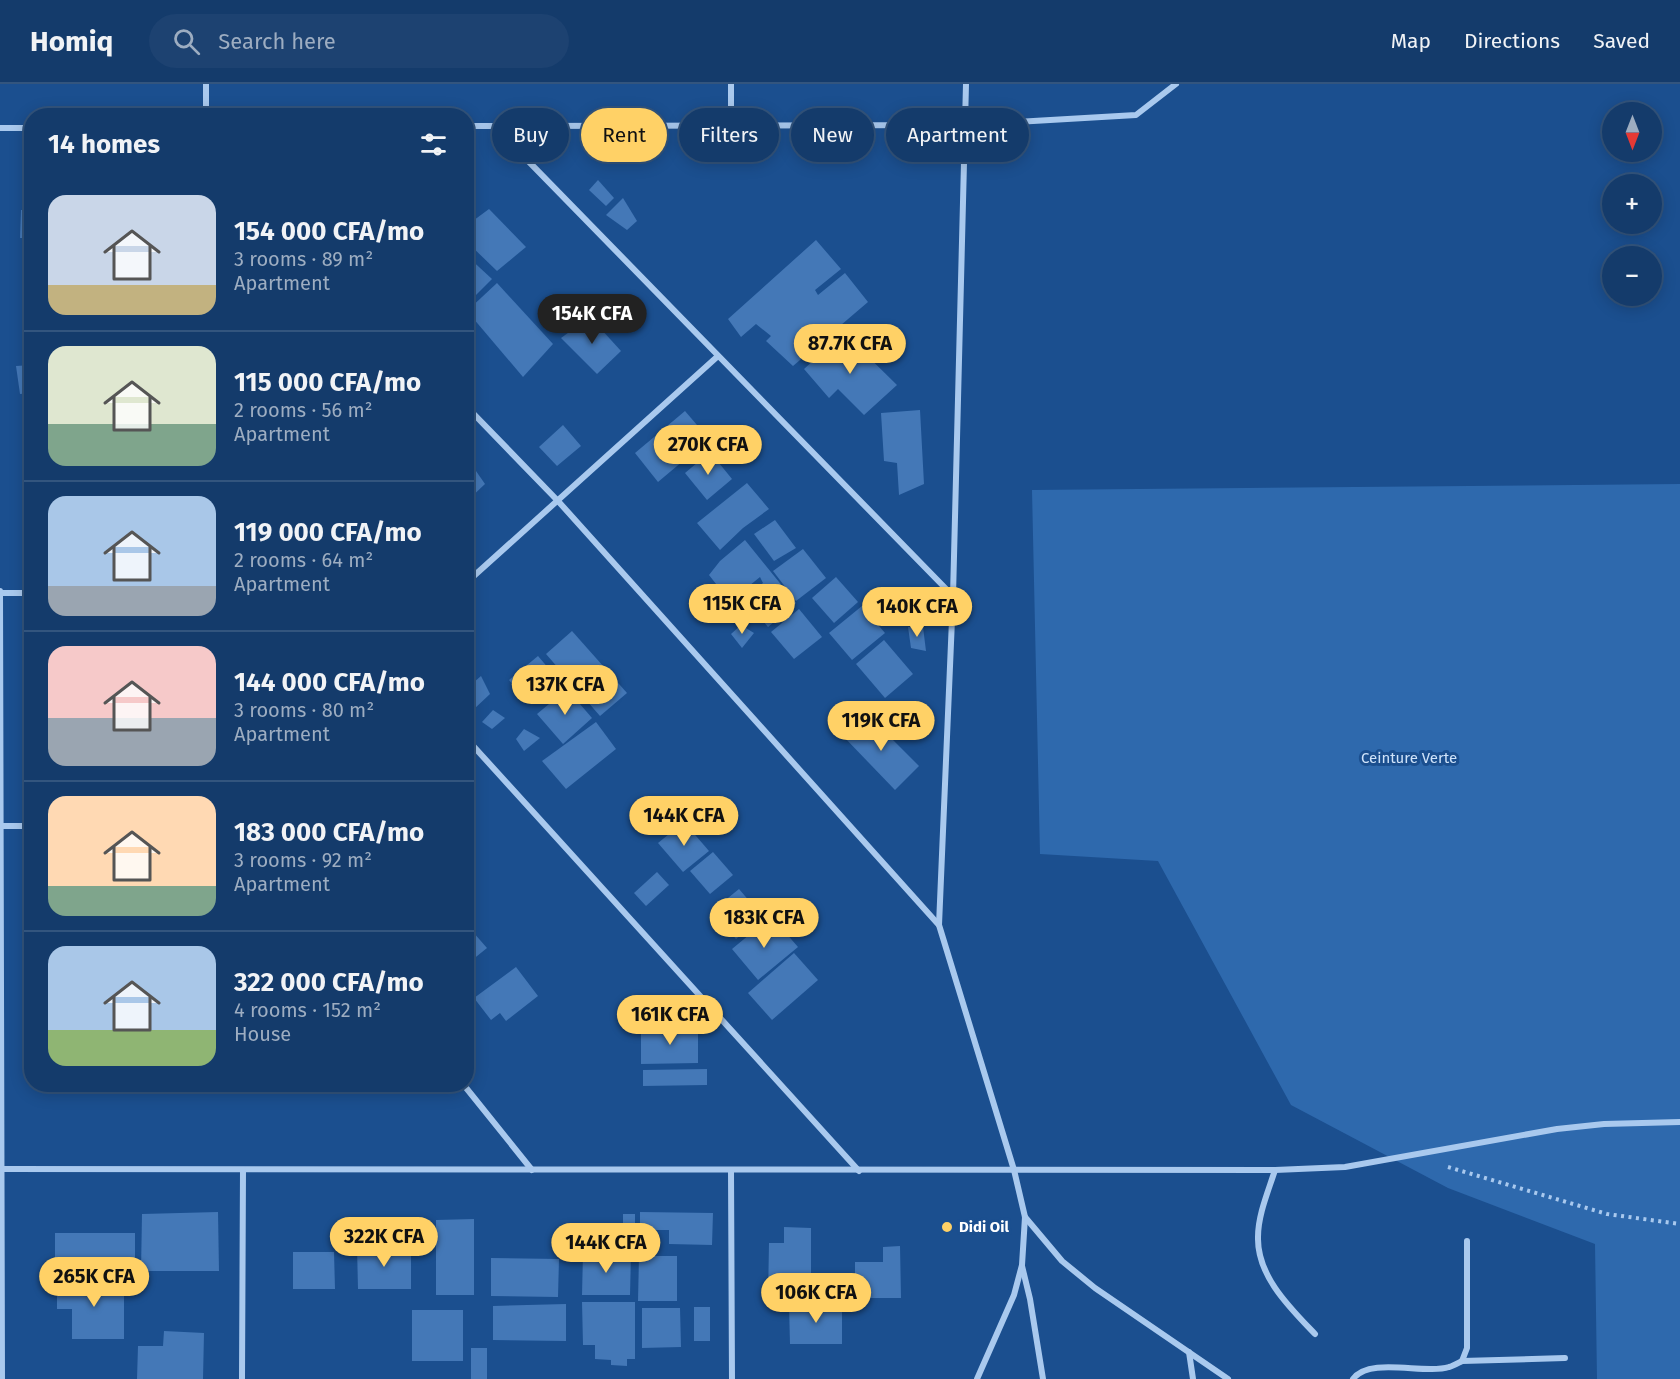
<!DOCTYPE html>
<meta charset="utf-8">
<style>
:root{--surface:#143b6b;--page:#1d4271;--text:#f1f3f6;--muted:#9dadc1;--line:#33557e;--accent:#ffd166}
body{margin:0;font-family:"Fira Sans",sans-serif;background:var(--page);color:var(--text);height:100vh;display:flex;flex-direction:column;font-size:22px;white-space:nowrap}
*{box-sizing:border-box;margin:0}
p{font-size:20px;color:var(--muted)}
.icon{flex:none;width:33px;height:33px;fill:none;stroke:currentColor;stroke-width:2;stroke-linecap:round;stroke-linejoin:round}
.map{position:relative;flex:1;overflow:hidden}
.side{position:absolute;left:24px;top:24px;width:450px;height:984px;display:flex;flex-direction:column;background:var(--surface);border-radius:24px;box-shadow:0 3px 15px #0003,0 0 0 2px var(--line)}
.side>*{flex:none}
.guide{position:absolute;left:492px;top:24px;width:570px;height:54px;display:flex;gap:12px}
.needle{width:39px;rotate:180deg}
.controls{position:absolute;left:1602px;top:18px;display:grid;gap:12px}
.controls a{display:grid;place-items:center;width:60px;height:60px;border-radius:50%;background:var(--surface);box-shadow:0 3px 15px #0003,0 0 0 2px var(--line);font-size:30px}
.price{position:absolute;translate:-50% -51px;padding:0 14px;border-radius:21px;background:var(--accent);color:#111;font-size:20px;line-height:39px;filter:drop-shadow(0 2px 3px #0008)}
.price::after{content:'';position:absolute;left:50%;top:36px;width:18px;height:14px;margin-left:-9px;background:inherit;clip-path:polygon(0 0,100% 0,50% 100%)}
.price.active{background:#222;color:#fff}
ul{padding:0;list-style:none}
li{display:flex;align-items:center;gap:18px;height:150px;padding:0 24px}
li+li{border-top:2px solid var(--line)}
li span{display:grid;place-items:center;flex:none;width:168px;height:120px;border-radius:18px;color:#555}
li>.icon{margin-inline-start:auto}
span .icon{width:72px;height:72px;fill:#fffc;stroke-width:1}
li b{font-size:26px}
h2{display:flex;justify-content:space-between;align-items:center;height:72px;padding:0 24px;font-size:26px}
.tag{padding:0 21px;border-radius:27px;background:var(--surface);box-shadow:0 3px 15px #0003,0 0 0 2px var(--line);font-size:21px;line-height:54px}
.tag.active{background:var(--accent);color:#111}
header{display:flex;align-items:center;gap:36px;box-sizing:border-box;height:84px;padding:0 30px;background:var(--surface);border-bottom:2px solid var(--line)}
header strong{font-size:28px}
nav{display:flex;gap:33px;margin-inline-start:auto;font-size:21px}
.search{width:420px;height:54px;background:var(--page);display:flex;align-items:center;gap:15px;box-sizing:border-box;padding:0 21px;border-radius:33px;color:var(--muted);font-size:22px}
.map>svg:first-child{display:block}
</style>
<header>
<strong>Homiq</strong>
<div class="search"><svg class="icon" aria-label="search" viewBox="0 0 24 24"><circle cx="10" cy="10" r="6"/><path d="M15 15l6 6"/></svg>Search here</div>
<nav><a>Map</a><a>Directions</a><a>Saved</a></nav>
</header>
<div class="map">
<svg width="1680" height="1295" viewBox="0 0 1680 1295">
<rect width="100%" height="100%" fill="#1b4f8f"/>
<polygon fill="#2e69ad" points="1680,400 1680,1295 1597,1295 1595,1160 1448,1104 1291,1021 1158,777 1040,770 1032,406"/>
<g fill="#4478b7">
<polygon points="22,69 32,69 32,103 26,102"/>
<polygon points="598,96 614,114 606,122 589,106"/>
<polygon points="623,114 637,137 627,146 606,131"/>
<polygon points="489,125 526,163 497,187 466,157 466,142"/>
<polygon points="21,126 32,126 32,154 20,154"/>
<polygon points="816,156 841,185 815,206 818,211 845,189 868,218 793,282 766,257 771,252 756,240 741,253 728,235"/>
<polygon points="466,171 492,195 466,221"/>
<polygon points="497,199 553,260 523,293 467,227"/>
<polygon points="590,233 621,267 597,290 561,254"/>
<polygon points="844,249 897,301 864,331 838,305 829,314 804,285"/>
<polygon points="32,281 32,309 20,310 16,282"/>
<polygon points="920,326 924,400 899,411 897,379 884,377 881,329"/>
<polygon points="685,327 709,355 658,398 635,369"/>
<polygon points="563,341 581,362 557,382 539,363"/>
<polygon points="710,368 732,395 707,416 685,389"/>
<polygon points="476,387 485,400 466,418 466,392"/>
<polygon points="747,399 769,425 743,444 720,466 697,439"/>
<polygon points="775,436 796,464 774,477 754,450"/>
<polygon points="745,456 796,519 768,543 744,514 763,499 760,493 744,506 727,514 709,491 720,477"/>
<polygon points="803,465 826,494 796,517 773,487"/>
<polygon points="836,493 858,518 834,539 812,514"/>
<polygon points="862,522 885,549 852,576 829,549"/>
<polygon points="799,525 822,553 794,575 771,548"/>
<polygon points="741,541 754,549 742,564 731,550"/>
<polygon points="908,543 923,543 926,567 911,564"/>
<polygon points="572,547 627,609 600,632 546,570"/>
<polygon points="884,556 913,590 885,614 856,580"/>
<polygon points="538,572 556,593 527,617 509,596"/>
<polygon points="481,592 490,610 473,626 466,621 466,605"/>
<polygon points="567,605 592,634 563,660 537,630"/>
<polygon points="493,626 505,634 492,645 482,638"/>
<polygon points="867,630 919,682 895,706 844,653"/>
<polygon points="596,638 616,665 566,705 542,677"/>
<polygon points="524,645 540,654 524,667 516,655"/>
<polygon points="684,738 709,767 683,788 658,759"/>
<polygon points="713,768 733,791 710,810 690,787"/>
<polygon points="657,788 669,801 646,822 634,809"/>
<polygon points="739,805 763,833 736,855 712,827"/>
<polygon points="767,836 781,852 785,848 798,863 758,896 732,865"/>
<polygon points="466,840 487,864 466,881"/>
<polygon points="794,869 818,896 772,936 748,909"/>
<polygon points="516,883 538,912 506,937 500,929 491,936 474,914"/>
<polygon points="676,924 677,939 643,940 643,925"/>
<polygon points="698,943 698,979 641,980 641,944"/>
<polygon points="707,985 707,1001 643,1002 643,986"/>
<polygon points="218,1128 219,1187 141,1187 142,1130"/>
<polygon points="640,1128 713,1129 712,1161 669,1160 669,1146 640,1146"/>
<rect x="623" y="1130" width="12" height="33"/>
<polygon points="474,1135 474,1211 436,1211 436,1136"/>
<polygon points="784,1143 811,1144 811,1215 768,1215 769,1159 784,1159"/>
<rect x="55" y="1149" width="80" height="39"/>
<polygon points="357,1162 411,1163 411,1205 358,1205"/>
<polygon points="900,1162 901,1214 855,1214 855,1178 883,1178 883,1163"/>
<polygon points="293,1168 334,1168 335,1205 293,1205"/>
<polygon points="583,1169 631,1170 630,1211 582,1211"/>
<polygon points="639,1172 677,1172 677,1217 638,1217"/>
<polygon points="491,1174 559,1175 558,1213 491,1212"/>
<polygon points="57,1197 124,1197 124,1255 72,1255 72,1225 57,1225"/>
<polygon points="582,1218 635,1218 635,1275 627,1275 627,1282 611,1281 611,1276 595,1275 595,1261 583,1261"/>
<polygon points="566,1220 566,1257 493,1256 493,1222"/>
<polygon points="789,1221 842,1221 842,1260 790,1260"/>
<rect x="694" y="1223" width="16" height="34"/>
<polygon points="642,1224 680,1224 681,1263 642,1264"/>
<rect x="412" y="1226" width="51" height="51"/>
<polygon points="164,1247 204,1249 203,1295 137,1295 138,1262 163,1262"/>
<rect x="471" y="1264" width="16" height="31"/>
</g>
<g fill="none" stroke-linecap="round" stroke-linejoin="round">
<polyline stroke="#a9c9ee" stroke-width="4" stroke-dasharray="3 4.5" stroke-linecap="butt" points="1448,1083 1607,1130 1680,1140"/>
<g stroke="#a9c9ee" stroke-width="6">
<polyline points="731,0 731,41"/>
<polyline points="966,0 953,512 939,841 1014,1086 1025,1133 1022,1181 1014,1211 977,1295"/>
<polyline points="206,32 206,0"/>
<polyline points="466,42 964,41 1136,31 1176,0"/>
<polyline points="494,42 953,512"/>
<polyline points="0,44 32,44"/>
<polyline points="466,322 558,417 938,840"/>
<polyline points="466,499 718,272"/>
<polyline points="0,507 2,1295"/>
<polyline points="0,509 32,509"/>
<polyline points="466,654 859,1087"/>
<polyline points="0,742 32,742"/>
<polyline points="463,1000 532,1086"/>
<polyline points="0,1085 1275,1086 1345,1083 1557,1045 1604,1040 1680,1038"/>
<path d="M 1275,1086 C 1268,1108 1258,1131 1258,1153 C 1257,1192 1290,1224 1315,1250"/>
<polyline points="731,1087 732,1295"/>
<polyline points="1025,1133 1062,1177 1095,1204 1228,1295"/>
<polyline points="1022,1182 1030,1215 1043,1295"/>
<polyline points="1189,1268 1193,1295"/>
<polyline points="1462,1277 1565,1274"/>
<polyline points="242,1295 243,1086"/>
<path d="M 1353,1295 C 1370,1272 1425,1291 1449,1283 C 1453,1282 1458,1279 1462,1277 L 1467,1264 L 1467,1157"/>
</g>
</g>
<circle fill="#ffd166" stroke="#1b4f8f" stroke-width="2" cx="947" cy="1143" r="6"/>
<g text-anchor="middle" stroke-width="6" stroke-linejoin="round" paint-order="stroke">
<g font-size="15" fill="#cfe3fa" stroke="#1b4f8f">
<text x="1409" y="679">Ceinture Verte</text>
</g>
<g font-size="15" font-weight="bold" fill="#fff" stroke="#1b4f8f" text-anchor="start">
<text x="959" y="1148">Didi Oil</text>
</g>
</g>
</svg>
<div class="controls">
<a><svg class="needle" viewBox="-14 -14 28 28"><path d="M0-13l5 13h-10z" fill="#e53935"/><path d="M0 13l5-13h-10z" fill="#9dadc1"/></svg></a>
<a>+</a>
<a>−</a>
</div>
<b class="price active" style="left:592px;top:261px">154K CFA</b>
<b class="price" style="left:850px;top:291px">87.7K CFA</b>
<b class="price" style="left:708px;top:392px">270K CFA</b>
<b class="price" style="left:742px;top:551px">115K CFA</b>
<b class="price" style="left:917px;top:554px">140K CFA</b>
<b class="price" style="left:565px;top:632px">137K CFA</b>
<b class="price" style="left:881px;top:668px">119K CFA</b>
<b class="price" style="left:684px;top:763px">144K CFA</b>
<b class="price" style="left:764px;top:865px">183K CFA</b>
<b class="price" style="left:670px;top:962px">161K CFA</b>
<b class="price" style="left:384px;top:1184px">322K CFA</b>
<b class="price" style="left:606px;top:1190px">144K CFA</b>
<b class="price" style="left:94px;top:1224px">265K CFA</b>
<b class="price" style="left:816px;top:1240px">106K CFA</b>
<div class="guide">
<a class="tag">Buy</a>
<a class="tag active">Rent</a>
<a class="tag">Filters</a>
<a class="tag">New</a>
<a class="tag">Apartment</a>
</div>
<section class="side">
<h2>14 homes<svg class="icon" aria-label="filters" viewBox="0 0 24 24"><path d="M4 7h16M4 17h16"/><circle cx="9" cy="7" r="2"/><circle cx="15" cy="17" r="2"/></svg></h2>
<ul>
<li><span style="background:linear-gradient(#c9d6e8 75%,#c2b280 0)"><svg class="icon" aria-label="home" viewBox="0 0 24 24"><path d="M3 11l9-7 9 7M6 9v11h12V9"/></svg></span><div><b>154 000 CFA/mo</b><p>3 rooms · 89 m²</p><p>Apartment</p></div></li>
<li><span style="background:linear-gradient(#dfe7d0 65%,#7fa58c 0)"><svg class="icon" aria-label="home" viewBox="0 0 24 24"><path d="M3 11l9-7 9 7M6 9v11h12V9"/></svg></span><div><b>115 000 CFA/mo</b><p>2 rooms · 56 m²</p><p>Apartment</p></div></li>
<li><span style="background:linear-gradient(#a9c7e8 75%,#9aa5b1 0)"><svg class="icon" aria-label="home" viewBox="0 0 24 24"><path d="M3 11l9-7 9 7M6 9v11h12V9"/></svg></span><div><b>119 000 CFA/mo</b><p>2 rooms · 64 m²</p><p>Apartment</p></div></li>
<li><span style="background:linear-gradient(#f6c9c9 60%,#9aa5b1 0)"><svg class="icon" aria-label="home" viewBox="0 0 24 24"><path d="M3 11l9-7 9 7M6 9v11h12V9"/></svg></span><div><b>144 000 CFA/mo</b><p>3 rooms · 80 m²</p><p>Apartment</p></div></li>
<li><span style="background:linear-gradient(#ffd9b3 75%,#7fa58c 0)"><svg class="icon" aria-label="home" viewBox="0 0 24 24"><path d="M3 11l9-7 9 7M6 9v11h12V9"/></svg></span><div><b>183 000 CFA/mo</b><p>3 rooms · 92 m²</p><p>Apartment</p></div></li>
<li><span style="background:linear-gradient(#a9c7e8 70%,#8fb573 0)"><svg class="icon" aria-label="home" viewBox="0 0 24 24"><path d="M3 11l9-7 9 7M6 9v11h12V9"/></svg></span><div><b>322 000 CFA/mo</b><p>4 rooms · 152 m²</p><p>House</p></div></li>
</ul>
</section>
</div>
